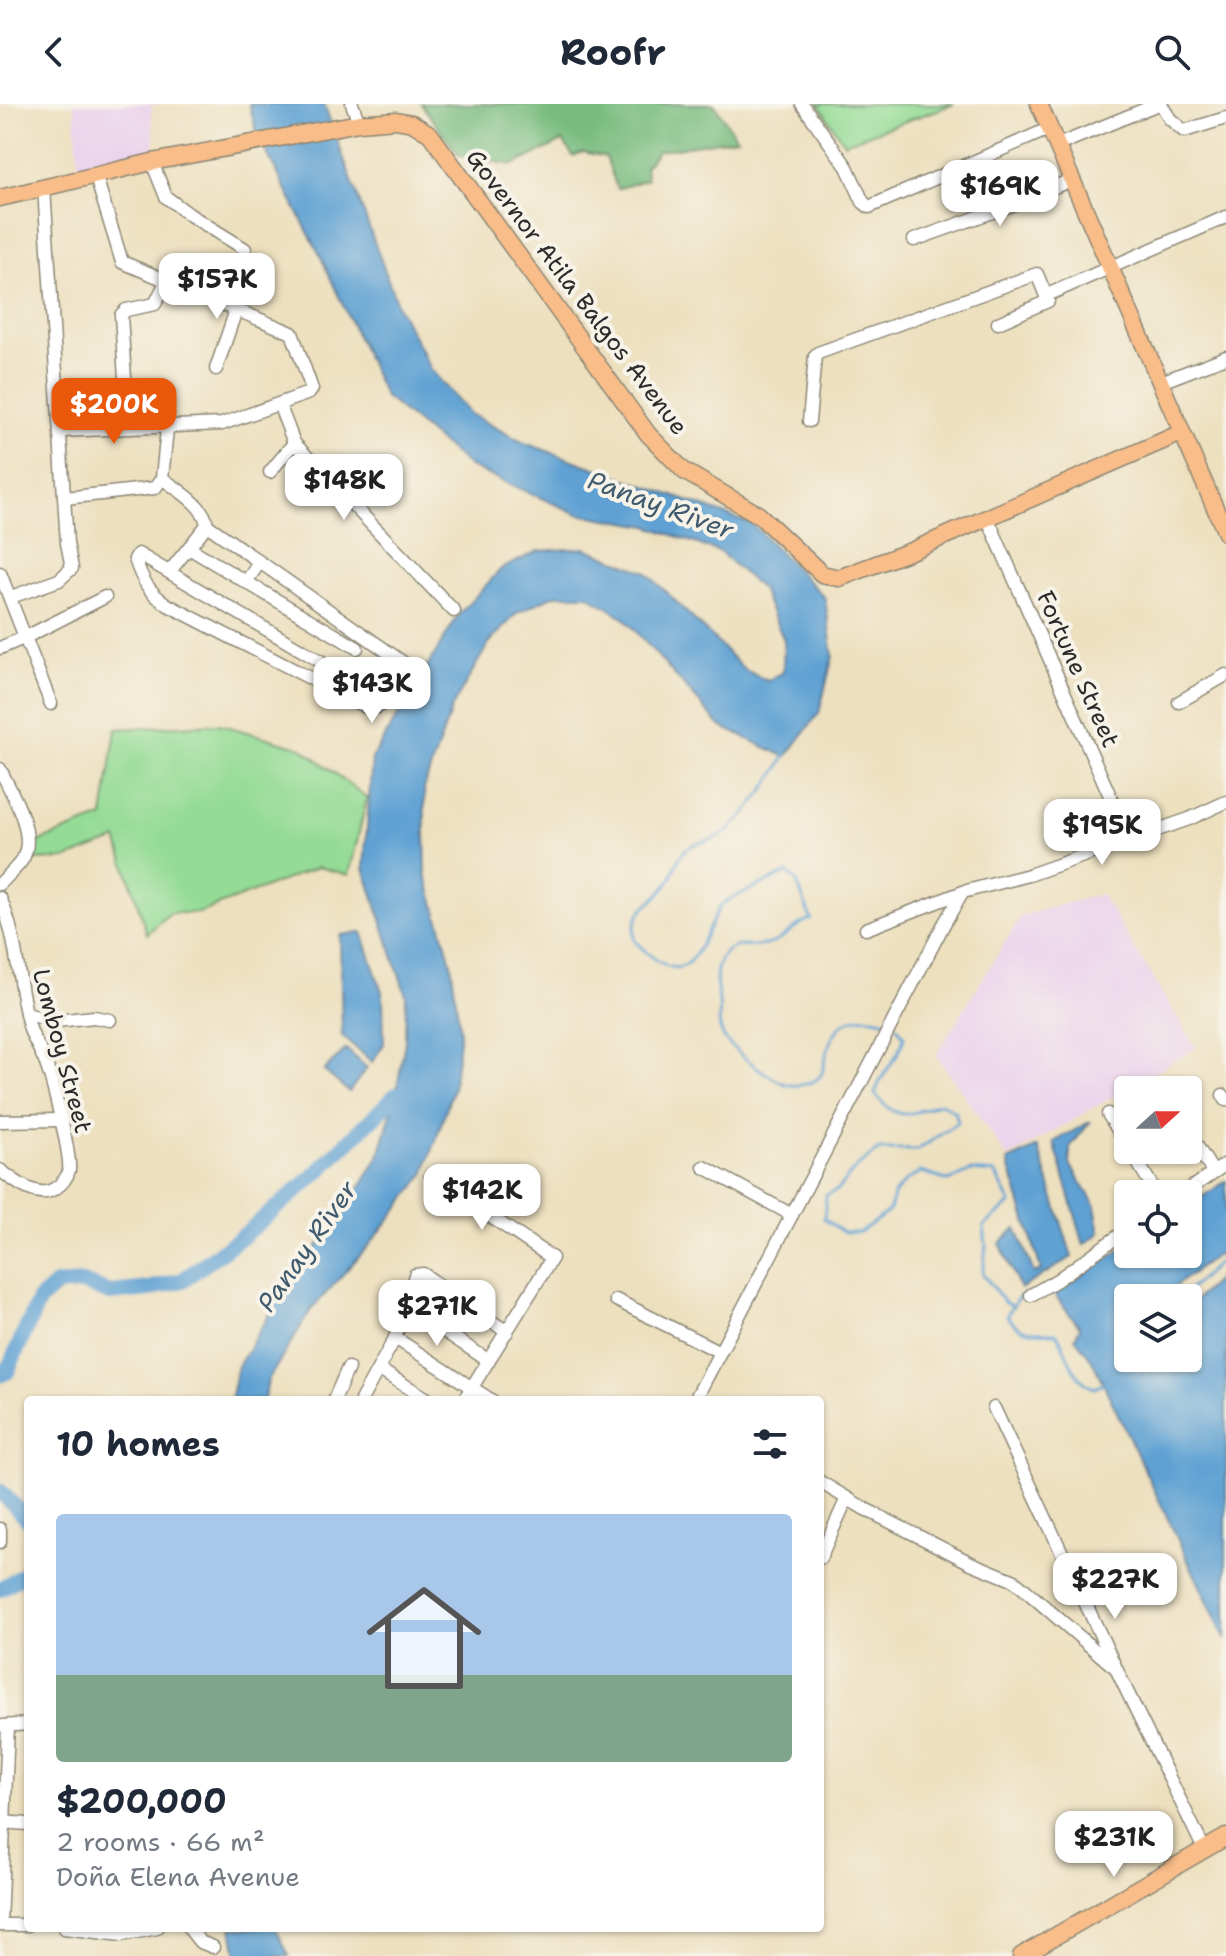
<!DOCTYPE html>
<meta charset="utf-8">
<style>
:root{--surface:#fff;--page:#f6f6f7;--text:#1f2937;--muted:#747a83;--accent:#ea580c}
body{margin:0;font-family:"Shantell Sans",sans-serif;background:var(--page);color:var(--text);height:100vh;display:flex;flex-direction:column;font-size:30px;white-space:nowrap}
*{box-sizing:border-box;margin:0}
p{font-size:26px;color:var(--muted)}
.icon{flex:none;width:44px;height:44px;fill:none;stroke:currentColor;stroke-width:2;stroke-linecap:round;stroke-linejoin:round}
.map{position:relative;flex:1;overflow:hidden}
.sheet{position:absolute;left:24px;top:1292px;width:800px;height:536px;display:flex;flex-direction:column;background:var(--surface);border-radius:8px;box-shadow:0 2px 6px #0004}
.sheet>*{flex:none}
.needle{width:52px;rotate:69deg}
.tools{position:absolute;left:1114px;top:972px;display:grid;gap:16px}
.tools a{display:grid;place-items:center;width:88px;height:88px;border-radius:8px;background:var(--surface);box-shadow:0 2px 6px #0004;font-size:40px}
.price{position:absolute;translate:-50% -68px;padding:0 18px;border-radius:16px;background:#fff;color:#222;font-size:26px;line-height:52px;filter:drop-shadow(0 2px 4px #0008)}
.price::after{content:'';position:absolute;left:50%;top:48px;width:24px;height:18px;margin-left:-12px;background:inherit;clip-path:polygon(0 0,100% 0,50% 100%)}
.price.active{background:var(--accent);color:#fff}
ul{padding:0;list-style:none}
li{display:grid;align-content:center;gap:16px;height:424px;padding:0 32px}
li span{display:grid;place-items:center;height:248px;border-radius:8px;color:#555}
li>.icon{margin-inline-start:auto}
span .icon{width:144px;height:144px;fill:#fffc;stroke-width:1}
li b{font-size:34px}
h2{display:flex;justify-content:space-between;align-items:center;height:96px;padding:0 32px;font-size:34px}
header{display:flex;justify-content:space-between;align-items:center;height:104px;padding:0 32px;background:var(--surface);font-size:36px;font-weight:700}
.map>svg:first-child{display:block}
</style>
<header><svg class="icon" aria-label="back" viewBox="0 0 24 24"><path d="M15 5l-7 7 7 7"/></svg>Roofr<svg class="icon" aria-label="search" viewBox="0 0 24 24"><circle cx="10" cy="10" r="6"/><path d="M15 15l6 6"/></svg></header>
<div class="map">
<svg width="1226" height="1852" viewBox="0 0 1226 1852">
<rect width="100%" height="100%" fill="#f7f3e8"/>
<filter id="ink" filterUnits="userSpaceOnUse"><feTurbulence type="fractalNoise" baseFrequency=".0125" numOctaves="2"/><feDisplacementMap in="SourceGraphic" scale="16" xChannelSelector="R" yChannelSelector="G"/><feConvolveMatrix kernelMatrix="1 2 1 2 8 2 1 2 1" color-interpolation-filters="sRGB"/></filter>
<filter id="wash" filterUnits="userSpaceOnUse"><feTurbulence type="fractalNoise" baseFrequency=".006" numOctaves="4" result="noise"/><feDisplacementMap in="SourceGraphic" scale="32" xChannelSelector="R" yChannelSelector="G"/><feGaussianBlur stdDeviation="1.8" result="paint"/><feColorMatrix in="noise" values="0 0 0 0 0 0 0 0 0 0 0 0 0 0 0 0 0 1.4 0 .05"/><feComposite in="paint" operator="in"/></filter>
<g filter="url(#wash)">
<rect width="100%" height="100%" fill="#ede0bf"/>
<g fill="#ead1ec">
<polygon points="74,0 159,0 151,2 155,48 79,67"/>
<polygon points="1101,790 1196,944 1008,1054 936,951 1021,812"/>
</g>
<g fill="#94db95" stroke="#608360" stroke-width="2">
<polygon points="818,0 954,0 844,39"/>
<polygon points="219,620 302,644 367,694 349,771 318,763 199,809 170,809 147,830 117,735 65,755 29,756 39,737 103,713 116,625"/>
</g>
<polygon fill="#77bb7e" stroke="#517354" stroke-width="2" points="421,0 714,0 737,34 658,47 645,63 647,75 617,85 606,53 583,48 573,52 563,37 513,61 459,51"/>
<g fill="#5fa1d3" stroke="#45667f" stroke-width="2">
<polygon points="249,0 324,0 398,203 432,267 470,310 522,338 752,420 825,494 833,552 819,609 786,653 720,622 623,513 588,491 554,491 517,509 489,539 452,603 424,683 426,770 451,858 460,928 453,985 424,1071 370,1140 311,1206 268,1276 264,1296 230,1296 237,1264 283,1187 348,1102 379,1052 396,991 405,937 406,891 364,764 372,654 459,510 501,465 538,447 585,444 646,468 745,566 768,577 783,568 784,536 761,485 720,448 648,422 578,410 472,364 385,293 320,151 257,30"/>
<polygon points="362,828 383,891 384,940 372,958 342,932 340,831"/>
<polygon points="346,945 367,964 349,988 324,967"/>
<polygon points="1091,1017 1070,1043 1070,1060 1095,1101 1100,1129 1084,1141 1054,1038"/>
<polygon points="1038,1043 1072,1153 1020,1185 1000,1139 1016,1124 1034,1169 1041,1166 1008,1057"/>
<polygon points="1226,1077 1226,1144 1159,1194 1128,1194 1128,1254 1188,1254 1188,1203 1226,1167 1226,1536 1092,1256 1075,1234 1080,1223 1054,1190 1128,1141 1128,1150 1188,1150 1188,1102"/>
<polygon points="232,1824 276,1824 289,1852 237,1852"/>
</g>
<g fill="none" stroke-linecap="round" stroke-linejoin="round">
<g stroke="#5fa1d3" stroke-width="3">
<path d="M 785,652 C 776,672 742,717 724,730 C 712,738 695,736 684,747 C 676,755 676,766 671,775 C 656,802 632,799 634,836 C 691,897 695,845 721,801 L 728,796 L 787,769 L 796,776 L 811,815 C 793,820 783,837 770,840 C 754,845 737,836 724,850 C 713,864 716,881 719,897 C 721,907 717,917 721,927 C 725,943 771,975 786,980 C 796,983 814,981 821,971 C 824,966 825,954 827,948 C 836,915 856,908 887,917"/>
<path d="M 897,923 L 904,932 C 901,954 880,968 875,990 C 899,1021 911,1009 941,999 L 955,1008 L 958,1018 L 918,1046 L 879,1046 L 856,1064 L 837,1086 L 826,1091 L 824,1115 L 843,1128 L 860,1128 L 889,1107 L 895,1089 L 907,1076 L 921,1068 L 949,1077 L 971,1067 L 995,1069 L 1011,1099 L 984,1122 L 986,1141 L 983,1170 L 1005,1199 L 1013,1202"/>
<path d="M 1026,1189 L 1018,1194 L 1007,1211 C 1017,1229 1036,1228 1056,1229 C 1070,1249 1069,1273 1094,1284 L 1104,1280"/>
<polyline points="1180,1194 1226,1152"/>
</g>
<g stroke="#5fa1d3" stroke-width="16">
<polyline points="0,1271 7,1268 39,1196 56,1181 83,1179 110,1189 149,1185 183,1176 245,1130 314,1072 396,991"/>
<polyline points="0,1387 28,1416"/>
<polyline points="0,1485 28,1468"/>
</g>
</g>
</g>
<g filter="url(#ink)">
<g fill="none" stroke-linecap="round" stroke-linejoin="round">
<defs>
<g id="minor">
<polyline points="352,0 359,19"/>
<polyline points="802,0 847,63 863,98 869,103 1051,24"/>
<polyline points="1161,0 1170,15 1184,27 1226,14"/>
<polyline points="1058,41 1158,0"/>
<polyline points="152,58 166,93 190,111 245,145"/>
<polyline points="914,136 1009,102 1071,76"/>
<polyline points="1047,191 1226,113"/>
<polyline points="216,265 236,206"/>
<polyline points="1161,278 1226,253"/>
<polyline points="279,300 294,339 454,507"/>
<polyline points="809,317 815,252 818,249 1037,170 1048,197 998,219"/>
<polyline points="128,323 121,211 126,206 155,200 166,178"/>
<polyline points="60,327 222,320 309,289 312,285 292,229 122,158 96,73"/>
<polyline points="270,368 294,339"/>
<path d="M 162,374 C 177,386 205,401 207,421 L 170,467"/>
<polyline points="65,394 155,384 162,374 167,325"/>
<polyline points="987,413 1129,735"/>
<polyline points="207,421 405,560"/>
<polyline points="189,444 246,478"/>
<path d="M 138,450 L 378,591 L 381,599 L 378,603 L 366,603 L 168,501 C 149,489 142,476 135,455 Z"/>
<polyline points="259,459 246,478 357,544"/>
<polyline points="0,469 51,600"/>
<polyline points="11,493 59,476 72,464 67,439 44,84"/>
<polyline points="0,544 26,533 105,493"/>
<polyline points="1179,598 1226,571"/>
<path d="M 0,665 C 11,688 38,731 22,756 C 17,764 7,772 0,780"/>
<path d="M 0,794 C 19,836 17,882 30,925 C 33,935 39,943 43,953 C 51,968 71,1051 69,1066 C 67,1074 61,1081 54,1085 C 37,1096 13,1076 0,1066"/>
<polyline points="866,825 963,788 1029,771 1189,715 1226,698"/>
<polyline points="26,910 56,917 94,913 110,916"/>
<polyline points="1223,991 1226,996"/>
<polyline points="1108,1010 1128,1042"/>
<polyline points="0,1017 60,1016"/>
<polyline points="1188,1028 1213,1068"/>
<polyline points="1130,1046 1157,1090"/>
<polyline points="704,1063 792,1111"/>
<polyline points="431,1072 552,1154 464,1296"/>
<polyline points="1182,1090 1226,1060"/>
<polyline points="1031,1191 1057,1176 1128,1125"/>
<polyline points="616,1196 720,1248"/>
<polyline points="405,1201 489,1257"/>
<polyline points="395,1234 491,1296"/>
<polyline points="378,1265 429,1296"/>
<polyline points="334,1296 348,1264"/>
<polyline points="361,1296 395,1234 415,1171 423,1170 507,1228"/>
<polyline points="695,1296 945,818 963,788"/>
<polyline points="994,1304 1122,1577 1204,1745"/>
<polyline points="820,1378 865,1405 971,1459 1015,1477 1112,1561"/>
<polyline points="0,1425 0,1438"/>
<polyline points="820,1454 847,1394"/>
<polyline points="3,1622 28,1620"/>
<polyline points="0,1718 28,1720"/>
<polyline points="0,1821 8,1622"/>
<polyline points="0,1821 28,1821"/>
<polyline points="64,1824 122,1831 157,1824"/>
<polyline points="189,1824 200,1838 213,1843"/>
</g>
<g id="major">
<polyline points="1039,0 1226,429"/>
<polyline points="0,94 152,58 359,19 396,16 412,19 430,30 648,330 684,367 759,411 822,470 839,474 911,447 1181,329"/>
<polyline points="1021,1852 1226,1733"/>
</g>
</defs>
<use href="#minor" stroke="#8c8675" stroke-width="15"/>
<use href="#major" stroke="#8c8675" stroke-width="19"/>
<use href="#minor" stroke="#fff" stroke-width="12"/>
<use href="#major" stroke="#f8bd89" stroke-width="16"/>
</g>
</g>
<g text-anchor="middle" stroke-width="8" stroke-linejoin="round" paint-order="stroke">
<g font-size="24" fill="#2b2b2b" stroke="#f7f3e8">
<text transform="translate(577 188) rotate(53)" y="8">Governor Atila Balgos Avenue</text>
<text transform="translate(1078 565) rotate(66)" y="8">Fortune Street</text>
<text transform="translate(62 947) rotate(75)" y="8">Lomboy Street</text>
</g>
<g font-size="26" font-style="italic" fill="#405a6e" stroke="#f7f3e8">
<text transform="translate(661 401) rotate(20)" y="9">Panay River</text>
<text transform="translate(307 1142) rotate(-55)" y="9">Panay River</text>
</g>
</g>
</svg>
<div class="tools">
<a><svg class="needle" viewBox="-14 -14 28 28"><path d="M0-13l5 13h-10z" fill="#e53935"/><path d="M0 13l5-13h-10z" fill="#747a83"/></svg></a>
<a><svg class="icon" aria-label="locate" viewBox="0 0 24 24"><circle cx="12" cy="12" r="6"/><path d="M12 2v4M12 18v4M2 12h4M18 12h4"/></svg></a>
<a><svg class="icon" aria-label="layers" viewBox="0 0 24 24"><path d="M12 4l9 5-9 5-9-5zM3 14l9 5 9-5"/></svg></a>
</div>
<b class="price" style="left:1000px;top:124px">$169K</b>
<b class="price" style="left:217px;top:217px">$157K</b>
<b class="price active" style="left:114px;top:342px">$200K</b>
<b class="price" style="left:344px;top:418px">$148K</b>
<b class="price" style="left:372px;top:621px">$143K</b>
<b class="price" style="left:1102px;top:763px">$195K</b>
<b class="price" style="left:482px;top:1128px">$142K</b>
<b class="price" style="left:437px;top:1244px">$271K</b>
<b class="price" style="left:1115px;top:1517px">$227K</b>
<b class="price" style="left:1114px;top:1775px">$231K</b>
<section class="sheet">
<h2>10 homes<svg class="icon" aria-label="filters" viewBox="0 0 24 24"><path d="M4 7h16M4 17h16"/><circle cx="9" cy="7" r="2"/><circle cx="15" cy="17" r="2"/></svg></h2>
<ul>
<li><span style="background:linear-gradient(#a9c7e8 65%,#7fa58c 0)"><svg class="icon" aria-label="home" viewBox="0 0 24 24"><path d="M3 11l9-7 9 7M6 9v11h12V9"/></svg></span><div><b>$200,000</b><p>2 rooms · 66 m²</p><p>Doña Elena Avenue</p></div></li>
</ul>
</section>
</div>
